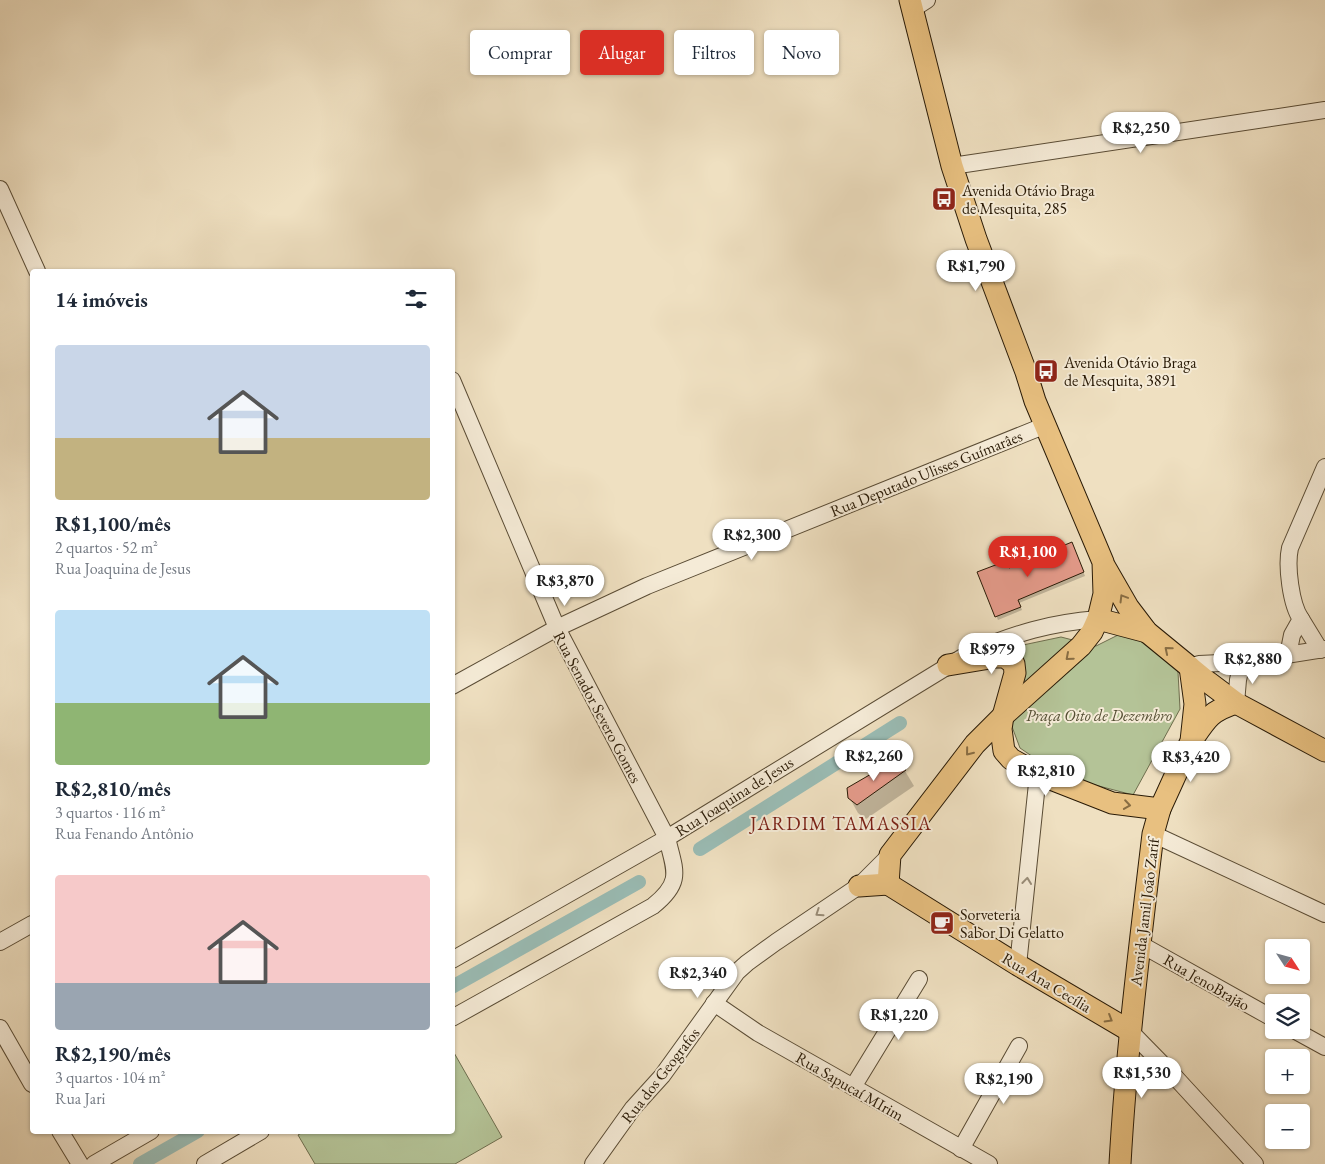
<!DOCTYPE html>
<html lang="pt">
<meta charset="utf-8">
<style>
:root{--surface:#fff;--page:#f6f6f7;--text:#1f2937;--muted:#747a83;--accent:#d93025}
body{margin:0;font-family:"EB Garamond",serif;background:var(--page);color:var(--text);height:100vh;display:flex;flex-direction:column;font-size:19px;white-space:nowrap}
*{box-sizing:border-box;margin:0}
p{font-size:16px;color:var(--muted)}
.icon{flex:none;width:28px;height:28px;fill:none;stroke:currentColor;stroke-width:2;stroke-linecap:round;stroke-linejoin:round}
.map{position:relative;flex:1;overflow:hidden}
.panel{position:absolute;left:30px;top:269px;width:425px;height:865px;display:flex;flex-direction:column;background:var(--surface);border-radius:5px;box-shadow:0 1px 4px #0004}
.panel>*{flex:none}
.guide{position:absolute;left:470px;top:30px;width:475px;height:45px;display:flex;gap:10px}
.needle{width:32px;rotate:126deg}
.fabs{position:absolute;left:1265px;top:939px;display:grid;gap:10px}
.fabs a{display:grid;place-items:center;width:45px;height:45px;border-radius:5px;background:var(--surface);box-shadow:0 1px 4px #0004;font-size:25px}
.price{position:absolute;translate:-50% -42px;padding:0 11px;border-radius:18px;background:#fff;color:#222;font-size:16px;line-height:32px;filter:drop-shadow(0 1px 2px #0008)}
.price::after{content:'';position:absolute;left:50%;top:30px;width:15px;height:11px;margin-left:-8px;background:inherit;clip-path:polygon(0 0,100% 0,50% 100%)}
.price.current{background:var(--accent);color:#fff}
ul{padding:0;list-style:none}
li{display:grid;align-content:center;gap:10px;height:265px;padding:0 25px}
li span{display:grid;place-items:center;height:155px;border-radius:5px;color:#555}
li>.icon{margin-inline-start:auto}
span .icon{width:90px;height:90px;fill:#fffc;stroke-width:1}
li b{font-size:21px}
h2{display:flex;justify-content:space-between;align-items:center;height:60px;padding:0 25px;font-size:21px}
.pill{padding:0 18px;border-radius:5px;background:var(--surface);box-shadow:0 1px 4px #0004;font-size:18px;line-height:45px}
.pill.current{background:var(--accent);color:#fff}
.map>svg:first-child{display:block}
</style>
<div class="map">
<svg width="1325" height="1164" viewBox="0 0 1325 1164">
<rect width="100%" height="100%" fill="#efe0c1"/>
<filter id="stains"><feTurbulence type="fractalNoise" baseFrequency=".004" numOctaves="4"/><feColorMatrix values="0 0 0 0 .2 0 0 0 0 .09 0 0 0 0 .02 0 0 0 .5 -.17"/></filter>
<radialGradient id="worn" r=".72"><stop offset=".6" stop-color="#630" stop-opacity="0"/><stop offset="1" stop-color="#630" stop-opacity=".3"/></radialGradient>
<g fill="#b4c397" stroke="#6e6e4e">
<polygon points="1126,628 1159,653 1178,672 1180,709 1133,795 1061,776 1020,748 1011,724 1021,683 1023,645 1061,637 1096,646 1118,635"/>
<polygon points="453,1051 502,1137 455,1164 315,1164 298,1135 305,1131 452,1131"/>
</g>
<g fill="#0003">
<polygon points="1073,546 1085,576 1019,603 1022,610 998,620 979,573 1009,569"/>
<polygon points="905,771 914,786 866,819 858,813 849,797"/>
</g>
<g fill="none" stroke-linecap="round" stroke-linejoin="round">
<g stroke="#9abdb6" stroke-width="14">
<polyline points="700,849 900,723"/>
<polyline points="452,987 639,882"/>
<polyline points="140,1164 198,1131"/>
</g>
</g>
<g fill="#e59b8b" stroke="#291a06">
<polygon points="1072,542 1084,572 1018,600 1021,607 995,617 977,572 1006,561 1009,568"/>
<polygon points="897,759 906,770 857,805 848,798 847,788"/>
</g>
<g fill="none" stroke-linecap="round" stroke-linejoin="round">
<defs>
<g id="minor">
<polyline points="913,9 927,0"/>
<polyline points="952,166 1325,110"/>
<polyline points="0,189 37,271"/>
<path d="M 452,380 L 557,628 L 667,838 C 675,871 683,882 653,906 L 452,1018"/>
<polyline points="1301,619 1320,650"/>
<path d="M 1288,655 L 1292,635 L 1301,619 C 1291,605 1286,566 1290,548 L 1325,467"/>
<polyline points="1190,667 1199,664 1242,662 1325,649"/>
<polyline points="452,686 557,628 647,586 1046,425"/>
<polyline points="1236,703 1238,680 1242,662"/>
<polyline points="1153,834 1325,914"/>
<polyline points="0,942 32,924"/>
<polyline points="1140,944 1274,1019"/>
<path d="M 452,960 L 667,838 L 971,652 C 1017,633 1049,623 1098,619"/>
<polyline points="1018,965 1038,774"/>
<polyline points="714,1003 758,1033 989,1164"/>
<polyline points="0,1028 32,1084"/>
<polyline points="1294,1030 1325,1047"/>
<polyline points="1130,1031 1176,1078 1255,1164"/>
<polyline points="853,1087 919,979"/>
<path d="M 1124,1089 C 1140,1070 1152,1069 1175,1077"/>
<polyline points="60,1131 80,1164"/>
<polyline points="961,1149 1019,1046"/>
<polyline points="94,1164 151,1131"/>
<polyline points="205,1164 261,1131"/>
<polyline points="593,1164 633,1108 662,1076 737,972 747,963 776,942 859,886 890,855"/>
</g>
<g id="major">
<polyline points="1105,567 1128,607 1147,632 1208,682 1236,703 1325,751"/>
<polyline points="1098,619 1147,632"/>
<polyline points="948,665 996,657 1005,657 1014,664 1015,673 1003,716 1001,729 1004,751 1011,759 1038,774 1112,803 1160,809"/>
<path d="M 1193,739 C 1207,718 1211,711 1236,703"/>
<polyline points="888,884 890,855 975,744 1003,716 1081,646 1092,632 1098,619 1104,594 1103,562 1035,401 1026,372 976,239 952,166 910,0"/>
<polyline points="888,884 1018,965 1130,1031"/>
<polyline points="859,886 888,884"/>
<path d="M 1120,1164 C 1126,1054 1140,944 1153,834 L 1160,809 L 1191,741 L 1195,704 L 1190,667"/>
</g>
</defs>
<use href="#minor" stroke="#5a4c35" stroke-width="18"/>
<use href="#major" stroke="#291a06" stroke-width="23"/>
<use href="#minor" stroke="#f5ebd7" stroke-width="16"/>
<use href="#major" stroke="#e8c080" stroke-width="21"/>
</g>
<defs><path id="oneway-chevron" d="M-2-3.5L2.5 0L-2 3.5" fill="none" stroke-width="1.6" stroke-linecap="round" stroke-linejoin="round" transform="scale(1.25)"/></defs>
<g stroke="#886d43">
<use href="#oneway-chevron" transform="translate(1123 598) rotate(-121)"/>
<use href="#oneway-chevron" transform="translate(1168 650) rotate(-140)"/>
<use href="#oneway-chevron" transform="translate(1069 657) rotate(139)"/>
<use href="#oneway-chevron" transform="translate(969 752) rotate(129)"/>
<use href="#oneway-chevron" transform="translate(1127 805) rotate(8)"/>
<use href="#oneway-chevron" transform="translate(1109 1019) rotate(31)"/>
</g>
<g stroke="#998d79">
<use href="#oneway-chevron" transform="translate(1027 881) rotate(-84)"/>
<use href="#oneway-chevron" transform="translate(819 913) rotate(146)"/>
</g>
<defs>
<symbol id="bus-square" viewBox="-11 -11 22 22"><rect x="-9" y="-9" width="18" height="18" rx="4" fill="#8f2418" stroke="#f5ebd7"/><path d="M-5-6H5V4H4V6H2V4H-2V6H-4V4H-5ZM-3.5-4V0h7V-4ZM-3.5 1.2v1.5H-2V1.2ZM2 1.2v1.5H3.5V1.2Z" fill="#fff"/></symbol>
<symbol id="cafe-square" viewBox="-11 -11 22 22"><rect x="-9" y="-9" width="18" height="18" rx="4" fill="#8f2418" stroke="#f5ebd7"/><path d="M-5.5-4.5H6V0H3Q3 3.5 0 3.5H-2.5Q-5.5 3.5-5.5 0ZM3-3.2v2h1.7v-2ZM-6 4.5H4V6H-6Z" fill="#fff"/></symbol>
</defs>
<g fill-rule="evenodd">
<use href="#bus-square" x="930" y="185" width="28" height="28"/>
<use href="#bus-square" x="1032" y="357" width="28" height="28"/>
<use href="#cafe-square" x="928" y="909" width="28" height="28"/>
</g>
<g text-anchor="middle" stroke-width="4" stroke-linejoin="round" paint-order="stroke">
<g font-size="16" fill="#291a06" stroke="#f5ebd7" text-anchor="start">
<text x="962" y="196">Avenida Otávio Braga<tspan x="962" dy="18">de Mesquita, 285</tspan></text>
<text x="1064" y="368">Avenida Otávio Braga<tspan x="1064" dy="18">de Mesquita, 3891</tspan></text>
<text x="960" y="920">Sorveteria<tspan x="960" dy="18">Sabor Di Gelatto</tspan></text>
</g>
<g font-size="16" fill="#291a06" stroke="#f5ebd7">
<text transform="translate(926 473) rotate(-22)" y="6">Rua Deputado Ulisses Guímarâes</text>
<text transform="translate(598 707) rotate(62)" y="6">Rua Senador Severo Gomes</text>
<text transform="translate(734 796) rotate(-32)" y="6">Rua Joaquina de Jesus</text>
<text transform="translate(1144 912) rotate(-83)" y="6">Avenida Jamil João Zarif</text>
<text transform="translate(1047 982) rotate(31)" y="6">Rua Ana Cecília</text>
<text transform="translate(1207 982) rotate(30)" y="6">Rua JenoBrajão</text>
<text transform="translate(660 1075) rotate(-52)" y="6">Rua dos Geografos</text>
<text transform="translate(850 1086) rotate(30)" y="6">Rua Sapucaí MIrim</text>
</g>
<g font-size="16" font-style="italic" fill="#534d32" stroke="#f5ebd7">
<text x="1099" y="721">Praça Oito de Dezembro</text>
</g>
<g font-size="19" letter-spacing="1" fill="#7a1f14" stroke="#f5ebd7">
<text x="841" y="830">JARDIM TAMASSIA</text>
</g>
</g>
<rect width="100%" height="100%" filter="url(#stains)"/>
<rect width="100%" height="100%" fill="url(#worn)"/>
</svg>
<div class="fabs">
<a><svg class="needle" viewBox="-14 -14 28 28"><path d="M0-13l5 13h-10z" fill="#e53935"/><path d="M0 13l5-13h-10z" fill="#747a83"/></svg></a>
<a><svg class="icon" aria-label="layers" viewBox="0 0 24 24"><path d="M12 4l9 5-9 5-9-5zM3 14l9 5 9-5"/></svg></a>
<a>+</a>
<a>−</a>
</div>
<b class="price" style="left:1141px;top:154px">R$2,250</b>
<b class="price" style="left:976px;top:292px">R$1,790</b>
<b class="price" style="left:752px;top:561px">R$2,300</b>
<b class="price current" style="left:1028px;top:578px">R$1,100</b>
<b class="price" style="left:565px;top:607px">R$3,870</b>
<b class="price" style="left:992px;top:675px">R$979</b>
<b class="price" style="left:1253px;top:685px">R$2,880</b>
<b class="price" style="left:874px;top:782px">R$2,260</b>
<b class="price" style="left:1191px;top:783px">R$3,420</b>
<b class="price" style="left:1046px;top:797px">R$2,810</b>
<b class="price" style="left:698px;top:999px">R$2,340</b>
<b class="price" style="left:899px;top:1041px">R$1,220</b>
<b class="price" style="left:1142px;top:1099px">R$1,530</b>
<b class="price" style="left:1004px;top:1105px">R$2,190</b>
<div class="guide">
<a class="pill">Comprar</a>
<a class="pill current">Alugar</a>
<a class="pill">Filtros</a>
<a class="pill">Novo</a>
</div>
<section class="panel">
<h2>14 imóveis<svg class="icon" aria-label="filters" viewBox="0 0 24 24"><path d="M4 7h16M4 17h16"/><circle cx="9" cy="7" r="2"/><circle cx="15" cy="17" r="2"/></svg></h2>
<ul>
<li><span style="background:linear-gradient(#c9d6e8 60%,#c2b280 0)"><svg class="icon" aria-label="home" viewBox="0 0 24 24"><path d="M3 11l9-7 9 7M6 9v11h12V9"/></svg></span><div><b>R$1,100/mês</b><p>2 quartos · 52 m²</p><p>Rua Joaquina de Jesus</p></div></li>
<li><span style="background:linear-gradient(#bfe0f5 60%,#8fb573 0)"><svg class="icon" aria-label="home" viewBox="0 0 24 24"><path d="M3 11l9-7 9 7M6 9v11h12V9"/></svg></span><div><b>R$2,810/mês</b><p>3 quartos · 116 m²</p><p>Rua Fenando Antônio</p></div></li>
<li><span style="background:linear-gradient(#f6c9c9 70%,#9aa5b1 0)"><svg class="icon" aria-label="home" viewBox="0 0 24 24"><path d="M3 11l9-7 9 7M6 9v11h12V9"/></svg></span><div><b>R$2,190/mês</b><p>3 quartos · 104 m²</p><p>Rua Jari</p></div></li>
</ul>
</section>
</div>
